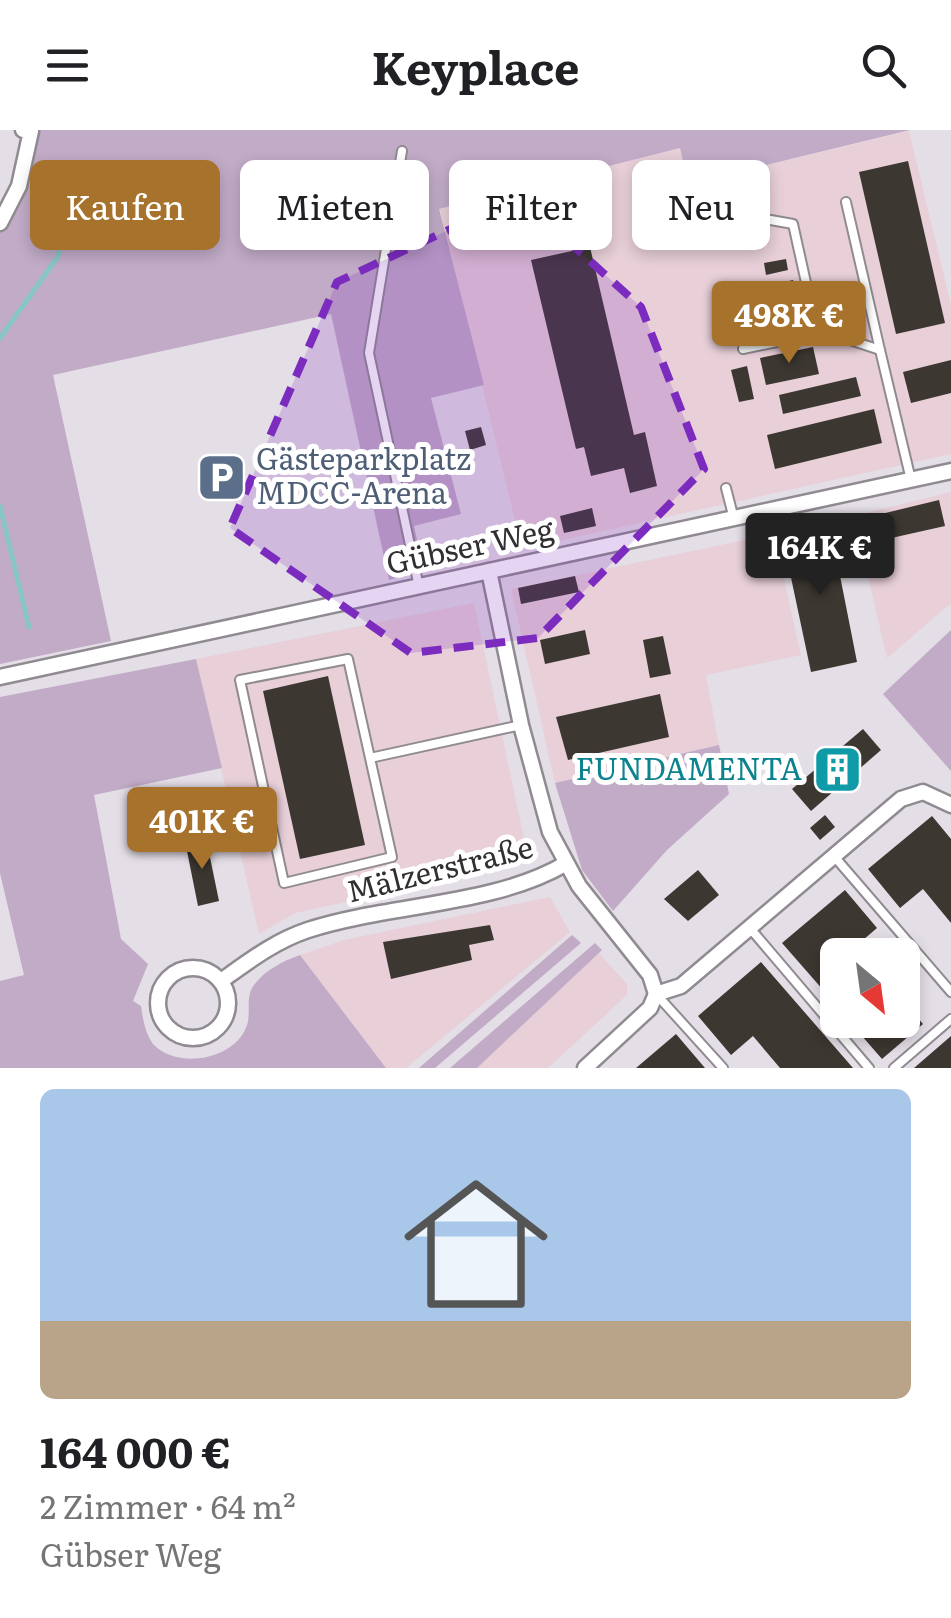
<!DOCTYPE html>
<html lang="de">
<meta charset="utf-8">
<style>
:root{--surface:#fff;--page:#f6f6f6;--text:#202124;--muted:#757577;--line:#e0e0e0;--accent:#a7722c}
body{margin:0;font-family:Literata,serif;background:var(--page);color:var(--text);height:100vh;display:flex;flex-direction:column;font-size:38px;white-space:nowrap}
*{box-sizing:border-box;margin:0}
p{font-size:32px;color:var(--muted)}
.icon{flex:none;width:55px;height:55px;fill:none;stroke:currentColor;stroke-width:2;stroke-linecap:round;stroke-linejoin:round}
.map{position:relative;height:938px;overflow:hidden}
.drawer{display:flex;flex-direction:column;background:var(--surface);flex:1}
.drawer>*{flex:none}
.top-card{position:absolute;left:30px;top:30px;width:892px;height:90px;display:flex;gap:20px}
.needle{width:65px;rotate:151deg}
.buttons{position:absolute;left:820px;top:808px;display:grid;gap:20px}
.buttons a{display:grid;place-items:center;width:100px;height:100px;border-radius:15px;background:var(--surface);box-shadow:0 5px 15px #0003;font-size:50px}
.price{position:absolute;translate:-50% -85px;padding:0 22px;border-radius:10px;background:var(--accent);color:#fff;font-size:32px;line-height:65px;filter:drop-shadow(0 2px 5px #0008)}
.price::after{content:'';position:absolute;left:50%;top:60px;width:30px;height:22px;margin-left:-15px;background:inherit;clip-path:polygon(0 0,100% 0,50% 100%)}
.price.current{background:#222;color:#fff}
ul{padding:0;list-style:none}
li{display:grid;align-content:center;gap:20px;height:530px;padding:0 40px}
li+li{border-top:2px solid var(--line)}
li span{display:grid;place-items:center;height:310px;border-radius:15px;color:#555}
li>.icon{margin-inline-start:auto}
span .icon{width:180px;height:180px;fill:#fffc;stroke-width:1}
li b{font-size:42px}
.pill{padding:0 35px;border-radius:15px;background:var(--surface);box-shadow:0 5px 15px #0003;font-size:35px;line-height:90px}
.pill.current{background:var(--accent);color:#fff}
header{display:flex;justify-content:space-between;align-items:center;height:130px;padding:0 40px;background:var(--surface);font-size:45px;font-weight:700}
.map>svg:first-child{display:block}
</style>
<header><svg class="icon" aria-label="menu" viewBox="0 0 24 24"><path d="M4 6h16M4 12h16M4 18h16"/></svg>Keyplace<svg class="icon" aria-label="search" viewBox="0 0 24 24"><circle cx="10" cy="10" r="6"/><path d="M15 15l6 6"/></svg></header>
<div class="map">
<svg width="951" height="938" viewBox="0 0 951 938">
<rect width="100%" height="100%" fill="#e4dee6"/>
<g fill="#e8cfd8">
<polygon points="909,1 951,175 951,324 522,419 439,79 680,18 688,54"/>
<polygon points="951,362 951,473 887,528 854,386"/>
<polygon points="774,404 801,525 706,545 719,615 555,653 511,459"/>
<polygon points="474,473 529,732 295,783 259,804 196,529"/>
<polygon points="550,767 570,802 406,938 386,938 300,825 344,810"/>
<polygon points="594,818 627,854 627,865 548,938 464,938"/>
</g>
<g fill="#c1abc7">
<polygon points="25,0 910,0 688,54 680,18 439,79 484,255 431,268 461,384 414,396 424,440 389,450 331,184 53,245 111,511 0,534 0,93 7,82"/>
<polygon points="951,500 951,641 883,564"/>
<path d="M 196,529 L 222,638 L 94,665 L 121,809 L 148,834 L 133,871 L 141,876 C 143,889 145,903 153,914 C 175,938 229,932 245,900 C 253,885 244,868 254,855 C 265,840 283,831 300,825 L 386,938 L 0,938 L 0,851 L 24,845 L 0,743 L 0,567 Z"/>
<polygon points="719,615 729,664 667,720 613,781 582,740 555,653"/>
<polygon points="572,805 581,813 435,938 419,938"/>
<polygon points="595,813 602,820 477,938 450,938"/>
</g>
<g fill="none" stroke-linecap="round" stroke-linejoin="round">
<g stroke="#87c5c7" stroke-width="5">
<polyline points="0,208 57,128 64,107 62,66"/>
<polyline points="0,376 29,497"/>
</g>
</g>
<g fill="#3c3731">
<polygon points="908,31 945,193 896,204 859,42"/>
<polygon points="590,117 634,305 645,302 657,356 630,363 624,338 591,346 584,317 576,319 531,130"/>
<polygon points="786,129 788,140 766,145 764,133"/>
<polygon points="793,150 801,186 772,194 763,157"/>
<polygon points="813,217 819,244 766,255 760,228"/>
<polygon points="951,230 951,263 911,273 903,242"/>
<polygon points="747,236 754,269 739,272 731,240"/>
<polygon points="856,247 861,266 783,284 779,265"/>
<polygon points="874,279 882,313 775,339 767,305"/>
<polygon points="481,297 486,315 470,320 465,301"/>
<polygon points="939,370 945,396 878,411 873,386"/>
<polygon points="592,378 596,396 564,403 560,386"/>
<polygon points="830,395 857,532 811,542 782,405"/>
<polygon points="575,446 579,462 521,474 518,458"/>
<polygon points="585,500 590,524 545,534 540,510"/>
<polygon points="663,506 671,544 650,548 643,510"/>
<polygon points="328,546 365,715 300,729 263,561"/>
<polygon points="660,564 669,607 568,630 556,587"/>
<polygon points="863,599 881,620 811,681 792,659"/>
<polygon points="825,685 835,697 820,710 810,698"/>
<polygon points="932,686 951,709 951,793 923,759 900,778 868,739"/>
<polygon points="206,708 219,771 198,776 185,711"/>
<polygon points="698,740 719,765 688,791 664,769"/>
<polygon points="845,760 877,798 856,816 864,825 838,825 838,877 782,813"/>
<polygon points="490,795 494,810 469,815 472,830 391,849 383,812"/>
<polygon points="761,832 853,938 780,938 753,906 731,925 698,886"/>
<polygon points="902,870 923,894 882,929 848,890 902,890"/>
<polygon points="676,904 705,938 636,938"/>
<polygon points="951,906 951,938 914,938"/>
</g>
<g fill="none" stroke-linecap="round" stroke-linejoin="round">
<defs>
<g id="service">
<polyline points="402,21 369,223 419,457"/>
<polyline points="846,72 880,220"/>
<polyline points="765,89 793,94 817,202"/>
<polyline points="743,219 826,202 880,220 911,350"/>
<polyline points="726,358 734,389"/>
<polyline points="370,628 348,529 240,550 284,753 392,727 370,628 521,595"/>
<polyline points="833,725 951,862"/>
<polyline points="749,797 869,938"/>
<polyline points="656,864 723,938"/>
<polyline points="894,938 951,889"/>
</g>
<g id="minor">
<polyline points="0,93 19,56 31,1 23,0"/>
<polyline points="489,441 521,595 550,702 579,756 650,845 656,864"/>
<polyline points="0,547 951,341"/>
<circle cx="193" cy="873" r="35"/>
<path d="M 221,851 C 249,831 275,811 308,800 C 388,774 493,776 565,734"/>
<polyline points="585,938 650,878 656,864 681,856 901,669 923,662 951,675"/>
</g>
</defs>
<use href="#service" stroke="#908a91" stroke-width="12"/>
<use href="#minor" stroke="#908a91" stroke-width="19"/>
<use href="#service" stroke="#fff" stroke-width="8"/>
<use href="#minor" stroke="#fff" stroke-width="14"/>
</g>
<path fill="#7b2cbf" fill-opacity="0.2" stroke="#7b2cbf" stroke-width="8" stroke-dasharray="20 12" stroke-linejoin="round" d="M 519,67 L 641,177 L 704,339 L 538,508 L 411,523 L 230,398 L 337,152 Z"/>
<defs>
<symbol id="parking-square" viewBox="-11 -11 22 22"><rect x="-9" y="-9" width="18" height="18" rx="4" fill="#5c6f8a" stroke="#fff"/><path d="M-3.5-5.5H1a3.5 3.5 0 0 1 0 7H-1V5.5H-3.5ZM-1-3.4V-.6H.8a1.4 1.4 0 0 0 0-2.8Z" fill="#fff"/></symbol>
<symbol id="building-square" viewBox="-11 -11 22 22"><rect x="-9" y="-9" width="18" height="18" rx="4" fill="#0f9aa8" stroke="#fff"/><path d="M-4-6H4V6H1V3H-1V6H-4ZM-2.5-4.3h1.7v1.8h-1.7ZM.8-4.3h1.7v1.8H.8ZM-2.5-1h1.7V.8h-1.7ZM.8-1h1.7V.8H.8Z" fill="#fff"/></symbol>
</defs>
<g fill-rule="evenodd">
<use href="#parking-square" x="194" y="320" width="55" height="55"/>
<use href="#building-square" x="810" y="612" width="55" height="55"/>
</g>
<g text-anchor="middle" stroke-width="10" stroke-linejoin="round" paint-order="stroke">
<g font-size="30" fill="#4e5e75" stroke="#fff" text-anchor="start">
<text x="256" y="340">Gästeparkplatz<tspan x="256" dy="34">MDCC-Arena</tspan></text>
</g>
<g font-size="30" fill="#322f32" stroke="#fff">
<text transform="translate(470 417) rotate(-12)" y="10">Gübser Weg</text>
<text transform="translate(440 740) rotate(-14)" y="10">Mälzerstraße</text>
</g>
<g font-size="30" fill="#0d838f" stroke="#fff" text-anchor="end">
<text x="802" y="650">FUNDAMENTA</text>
</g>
</g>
</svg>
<div class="buttons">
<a><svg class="needle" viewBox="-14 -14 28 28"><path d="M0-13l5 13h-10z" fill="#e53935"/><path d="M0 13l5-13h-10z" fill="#757577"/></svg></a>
</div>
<b class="price" style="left:789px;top:236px">498K €</b>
<b class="price current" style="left:820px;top:468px">164K €</b>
<b class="price" style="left:202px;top:742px">401K €</b>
<div class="top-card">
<a class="pill current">Kaufen</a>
<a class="pill">Mieten</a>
<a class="pill">Filter</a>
<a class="pill">Neu</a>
</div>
</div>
<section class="drawer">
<ul>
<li><span style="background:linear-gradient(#a9c7e8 75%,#b9a48a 0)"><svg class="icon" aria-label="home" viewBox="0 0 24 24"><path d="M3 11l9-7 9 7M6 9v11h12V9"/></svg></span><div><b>164 000 €</b><p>2 Zimmer · 64 m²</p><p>Gübser Weg</p></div></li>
</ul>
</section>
